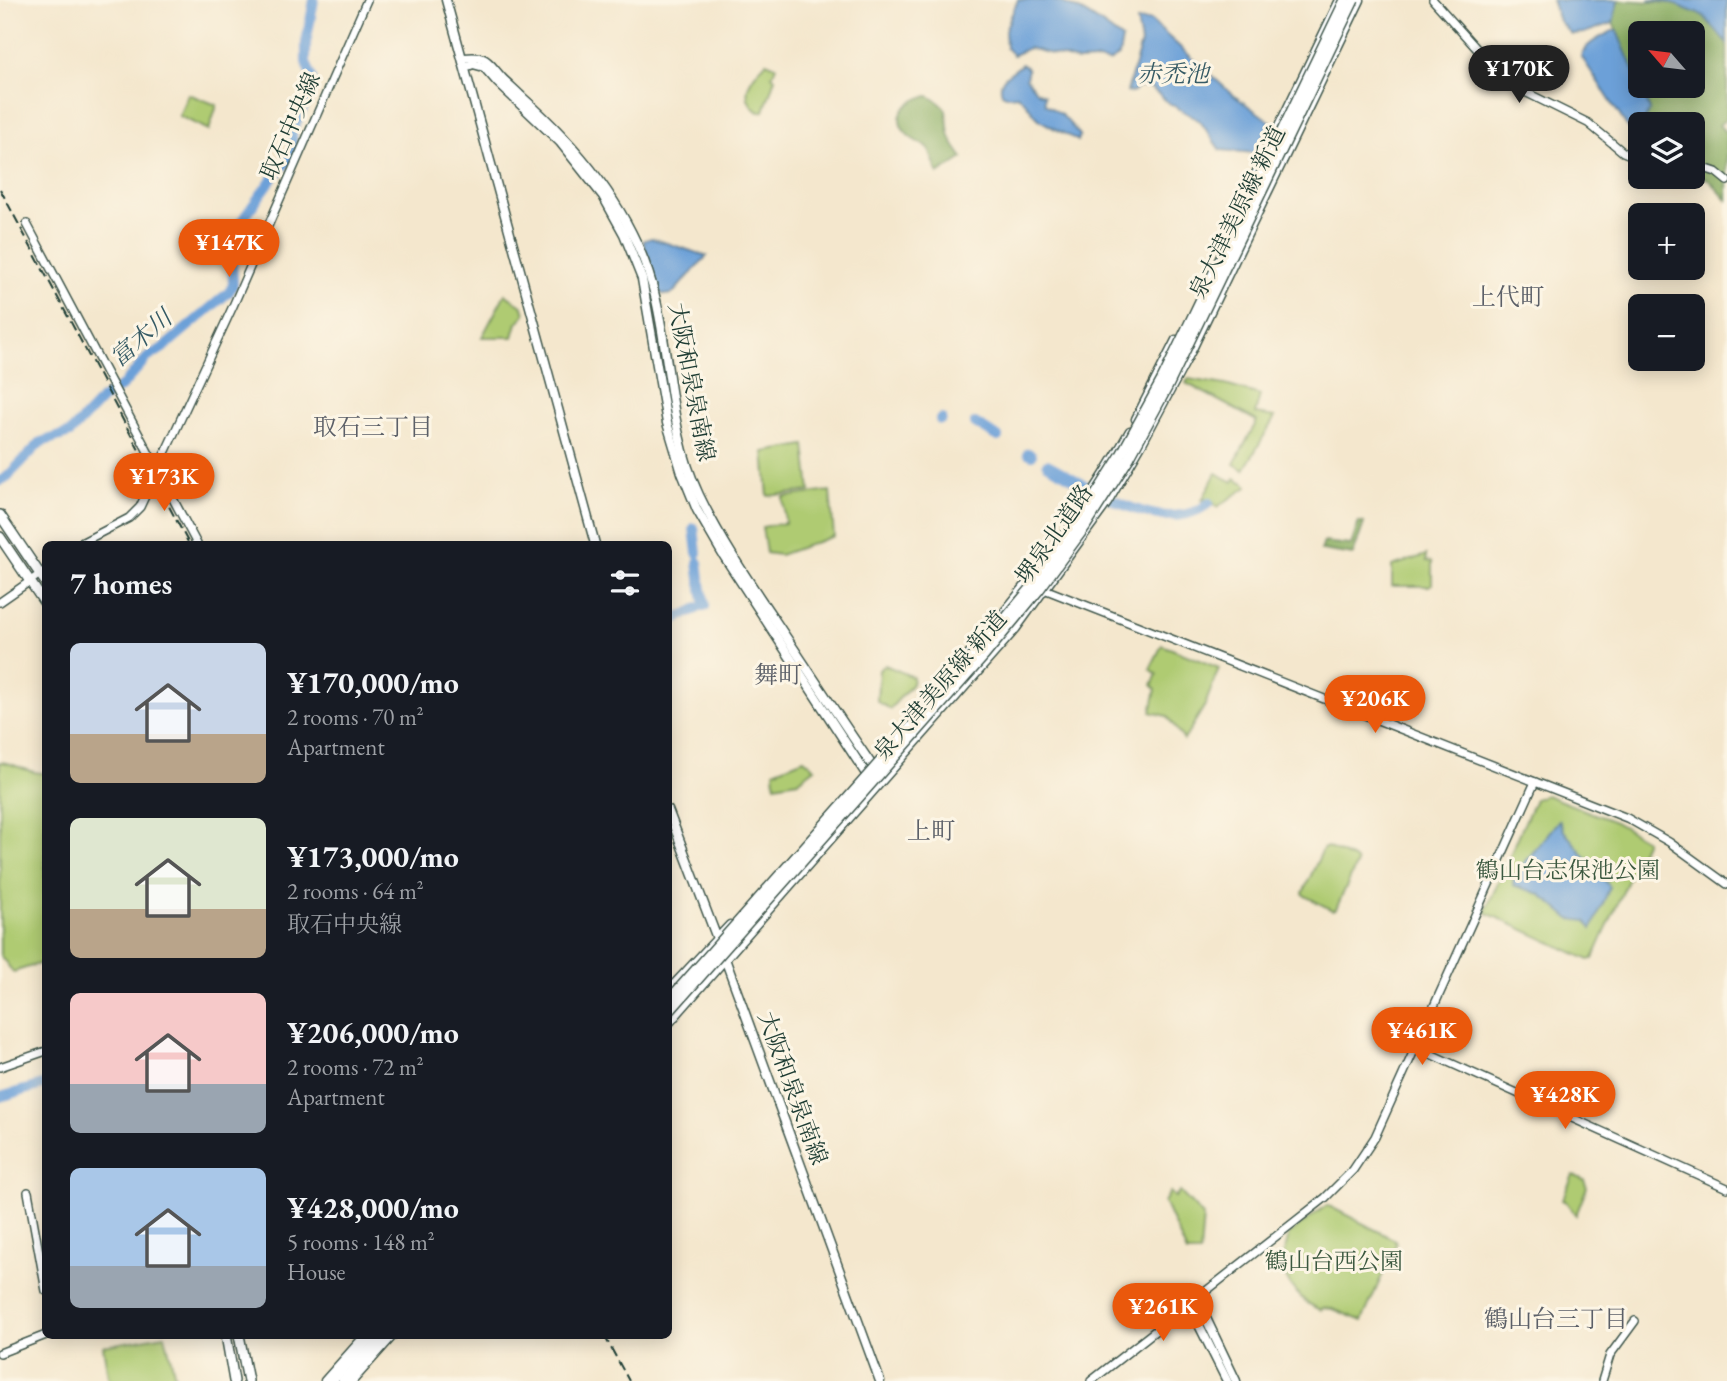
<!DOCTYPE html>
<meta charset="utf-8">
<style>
:root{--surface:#171b24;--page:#20242c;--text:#f1f3f6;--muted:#9ea1a6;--accent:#ea580c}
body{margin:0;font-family:"EB Garamond","Noto Serif JP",serif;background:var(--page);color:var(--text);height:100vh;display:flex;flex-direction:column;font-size:26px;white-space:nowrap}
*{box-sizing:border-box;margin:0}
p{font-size:23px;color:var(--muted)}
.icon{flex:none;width:38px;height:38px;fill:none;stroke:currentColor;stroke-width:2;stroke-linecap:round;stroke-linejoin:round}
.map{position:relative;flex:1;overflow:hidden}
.details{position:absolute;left:42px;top:541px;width:630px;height:798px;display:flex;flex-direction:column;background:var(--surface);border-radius:10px;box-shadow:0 4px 18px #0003}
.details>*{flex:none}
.needle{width:46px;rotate:298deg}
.controls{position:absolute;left:1628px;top:21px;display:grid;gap:14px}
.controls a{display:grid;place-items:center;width:77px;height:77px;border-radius:10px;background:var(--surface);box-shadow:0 4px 18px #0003;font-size:35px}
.price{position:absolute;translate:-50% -60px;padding:0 16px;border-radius:24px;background:var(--accent);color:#fff;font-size:23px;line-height:46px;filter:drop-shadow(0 2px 4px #0008)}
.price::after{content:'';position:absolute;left:50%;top:42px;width:21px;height:16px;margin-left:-10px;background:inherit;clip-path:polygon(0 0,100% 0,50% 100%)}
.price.on{background:#222;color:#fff}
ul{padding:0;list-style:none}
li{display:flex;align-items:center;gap:21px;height:175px;padding:0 28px}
li span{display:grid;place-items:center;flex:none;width:196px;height:140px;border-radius:10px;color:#555}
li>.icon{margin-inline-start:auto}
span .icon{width:84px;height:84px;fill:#fffc;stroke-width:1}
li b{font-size:30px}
h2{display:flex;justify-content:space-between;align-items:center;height:84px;padding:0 28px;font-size:30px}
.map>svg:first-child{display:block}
</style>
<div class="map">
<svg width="1727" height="1381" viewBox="0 0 1727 1381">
<rect width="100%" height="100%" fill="#fcf5e5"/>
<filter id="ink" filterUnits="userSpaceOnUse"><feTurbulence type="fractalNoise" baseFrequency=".0143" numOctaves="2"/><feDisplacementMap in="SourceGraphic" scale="14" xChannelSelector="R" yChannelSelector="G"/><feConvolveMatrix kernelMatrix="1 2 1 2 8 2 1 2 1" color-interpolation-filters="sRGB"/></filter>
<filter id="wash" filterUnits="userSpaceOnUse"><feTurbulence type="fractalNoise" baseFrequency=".00686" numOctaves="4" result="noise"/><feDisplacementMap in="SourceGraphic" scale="28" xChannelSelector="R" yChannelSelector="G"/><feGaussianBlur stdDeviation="1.57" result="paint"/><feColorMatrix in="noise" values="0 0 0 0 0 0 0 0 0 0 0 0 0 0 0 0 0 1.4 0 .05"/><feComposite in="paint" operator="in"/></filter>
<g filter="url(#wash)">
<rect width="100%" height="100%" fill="#f4e7cd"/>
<g fill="#afcb72" stroke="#678453" stroke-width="2">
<path d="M 766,62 L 776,66 L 772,76 L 775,78 L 764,111 L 758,112 C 737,95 751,77 766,62 Z"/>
<polygon points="188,94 217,105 209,130 179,116"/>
<polygon points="505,294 523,307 525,314 517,323 513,337 482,337"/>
<polygon points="1188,379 1225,385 1260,395 1255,414 1275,417 1244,470 1234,464 1257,421 1186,383"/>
<polygon points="805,445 810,491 768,496 764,452"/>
<polygon points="1216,473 1233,482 1235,478 1246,484 1247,487 1217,507 1210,499 1202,500"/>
<polygon points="830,491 834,536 780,555 766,553 762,527 785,523 783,497"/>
<polygon points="1426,555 1426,561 1432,562 1432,584 1430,586 1392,586 1392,566"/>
<polygon points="1162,645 1219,668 1205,705 1184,740 1167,716 1151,712 1156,689 1152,685 1157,674 1150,669"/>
<polygon points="885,665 913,677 912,684 890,709 877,701 879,670"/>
<polygon points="804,759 815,768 798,781 775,785 774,771"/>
<path d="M 0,762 C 16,763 28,774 45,773 L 45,962 L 13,972 L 0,955 Z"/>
<polygon points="1546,795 1615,822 1646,840 1593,959 1589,960 1485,912 1535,799"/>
<polygon points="1327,847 1355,860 1357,863 1336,909 1332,910 1305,896 1303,893 1323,849"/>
<polygon points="1573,1175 1584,1180 1587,1187 1576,1215 1566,1202 1562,1200"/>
<polygon points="1170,1192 1175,1197 1180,1192 1203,1216 1200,1253 1187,1253 1164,1202"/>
<path d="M 1327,1205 L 1395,1240 L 1396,1244 L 1362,1321 L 1333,1309 L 1323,1308 L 1321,1310 C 1302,1303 1285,1284 1282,1263 C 1281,1253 1289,1245 1288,1235 Z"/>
<polygon points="165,1335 175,1376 145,1381 109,1381 103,1346"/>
</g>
<g fill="#8baf64" stroke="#55764c" stroke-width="2" fill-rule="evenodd">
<path d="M 1618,0 L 1671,3 L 1704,16 L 1727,44 L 1727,118 L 1719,125 L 1727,134 L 1727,200 L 1710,181 L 1692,170 L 1692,124 L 1641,124 L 1650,109 L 1613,23 ZM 1640,33 L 1692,33 L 1692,86 L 1640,86 Z"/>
<path d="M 929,96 C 952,109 945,111 949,133 C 950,141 958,151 963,158 L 938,174 L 929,149 C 922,143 912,141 906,133 C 890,115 910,98 929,96 Z"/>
<polygon points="1359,522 1364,523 1353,555 1321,550 1324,542 1351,545"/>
</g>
<g fill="#6ca0d8" stroke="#466e86" stroke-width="2">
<path d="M 1018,0 C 1029,0 1042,0 1052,0 C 1078,5 1102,24 1122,39 L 1119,56 L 1109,62 L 1097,60 L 1078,61 L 1029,48 L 1013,55 L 1006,48 L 1005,30 Z"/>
<polygon points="1552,0 1618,0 1613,23 1584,33 1571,34 1559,21"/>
<polygon points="1649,0 1727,0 1727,44 1704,16 1671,3"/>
<polygon points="1150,20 1233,95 1271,122 1255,153 1220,150 1200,121 1169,103 1150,87 1139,87 1132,93 1127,92 1141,43 1137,21"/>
<path d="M 1612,31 L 1617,31 L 1650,110 L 1634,137 L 1581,56 C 1586,43 1600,38 1612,31 Z"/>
<path d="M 1022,64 L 1028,69 L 1026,78 L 1036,91 L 1044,95 L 1045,104 L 1061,114 L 1080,135 L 1078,141 C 1067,134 1044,125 1037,117 C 1029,110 1027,101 1017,95 L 1008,96 L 1002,93 C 996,77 1013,73 1022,64 Z"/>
<polygon points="651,238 707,256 672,294 664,295 659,291 643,241"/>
<polygon points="1559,820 1564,831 1610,887 1592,929 1586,921 1570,919 1540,894 1513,885 1514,876"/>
</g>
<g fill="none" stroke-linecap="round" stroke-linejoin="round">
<g stroke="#6ca0d8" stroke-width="10">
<polyline points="940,420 942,419"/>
<polyline points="975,423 998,437"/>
<polyline points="1028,453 1032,455"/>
<path d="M 1047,464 C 1090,486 1163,541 1209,503"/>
<polyline points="0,481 7,477 41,442 70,433 102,399 122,386 147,358 163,348 229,292 233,285 232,253 238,226 274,176 290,159 293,152 292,131 307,100 312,78 306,62 306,43 314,0"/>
<polyline points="694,528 697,553"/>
<polyline points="698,562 700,579"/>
<polyline points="701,584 705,606 703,607"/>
<polyline points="668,623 698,608"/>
<polyline points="0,1097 46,1084"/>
</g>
</g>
</g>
<g filter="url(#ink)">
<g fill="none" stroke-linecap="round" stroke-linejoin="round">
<defs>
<g id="secondary">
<polyline points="1433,0 1503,78 1517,88 1588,123 1623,152 1640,159"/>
<polyline points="1692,164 1716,172 1727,181"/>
<polyline points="27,224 197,544"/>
<polyline points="79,544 129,518 140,507 233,306 367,0"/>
<polyline points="1039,587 1627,818 1669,842 1727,884"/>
<polyline points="0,602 46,570"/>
<polyline points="1415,1047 1727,1188"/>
<polyline points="0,1067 46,1051"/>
<polyline points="28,1192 46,1291"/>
<polyline points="0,1353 46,1335"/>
<polyline points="1091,1381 1325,1198 1353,1170 1375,1137 1535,782"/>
<polyline points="1602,1381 1610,1355 1635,1321"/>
</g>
<g id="primary">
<polyline points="446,0 595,544"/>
<path d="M 464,58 C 488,55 487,62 502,78 C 508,84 515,90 521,96 C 582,150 638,219 656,300 C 671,365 670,434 699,495 C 722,543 752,586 782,631 C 813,677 844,725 876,771"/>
<polyline points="465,67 473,64 484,67 497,82 560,142 603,196 624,234 642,279 667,423 682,473 697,510 722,553 870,780"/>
<polyline points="1253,180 1340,0"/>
<polyline points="1136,419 1176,340"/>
<path d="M 954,671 C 1020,597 1082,518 1130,431"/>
<polyline points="668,810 718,941"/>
<polyline points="724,956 880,1381"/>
<polyline points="668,991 730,925"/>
<polyline points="668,1024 1016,628 1107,503 1142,443 1191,351 1360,0"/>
<polyline points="1194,1300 1202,1310 1236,1381"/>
<polyline points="1187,1306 1194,1315 1227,1381"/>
<polyline points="325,1381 366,1335"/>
<polyline points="352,1381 393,1335"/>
</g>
<g id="highway">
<polyline points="0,515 46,583"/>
<polyline points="0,537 46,605"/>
<polyline points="226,1335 234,1381"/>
<polyline points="239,1335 248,1381"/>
<polyline points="332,1381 372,1335"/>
<polyline points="343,1381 383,1335"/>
</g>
</defs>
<use href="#secondary" stroke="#3f564b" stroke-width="10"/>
<use href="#primary" stroke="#3f564b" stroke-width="11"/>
<use href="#highway" stroke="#3f564b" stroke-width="12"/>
<use href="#secondary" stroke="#fff" stroke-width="7"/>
<use href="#primary" stroke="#fff" stroke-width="8"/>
<use href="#highway" stroke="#fff" stroke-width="9"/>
<g stroke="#1f3d34" stroke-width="2" stroke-dasharray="10 5" stroke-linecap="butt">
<polyline points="0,189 189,544"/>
<polyline points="604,1335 629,1381"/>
</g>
<defs>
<g id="highway-bridge">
<polyline points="668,1001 979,650 1031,588 1078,523 1121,455 1162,380 1345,0"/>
<polyline points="668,1013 985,655 1038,591 1085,527 1129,458 1168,386 1354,0"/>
</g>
</defs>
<use href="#highway-bridge" stroke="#3f564b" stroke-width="12" stroke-linecap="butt"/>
<use href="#highway-bridge" stroke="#fff" stroke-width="9"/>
</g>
</g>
<g text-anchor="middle" stroke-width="6" stroke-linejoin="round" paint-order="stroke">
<g font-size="23" fill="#1f3d34" stroke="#fcf5e5">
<text transform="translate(290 126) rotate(-66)" y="8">取石中央線</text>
<text transform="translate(1237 212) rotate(-64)" y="8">泉大津美原線 新道</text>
<text transform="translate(692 382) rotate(79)" y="8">大阪和泉泉南線</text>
<text transform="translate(1054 534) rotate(-55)" y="8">堺泉北道路</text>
<text transform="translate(940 685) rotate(-49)" y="8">泉大津美原線 新道</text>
<text transform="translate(793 1088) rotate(70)" y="8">大阪和泉泉南線</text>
</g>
<g font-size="23" fill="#3c5940" stroke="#fcf5e5">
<text x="1568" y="878">鶴山台志保池公園</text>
<text x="1334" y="1269">鶴山台西公園</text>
</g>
<g font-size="24" font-style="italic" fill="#365b65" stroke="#fcf5e5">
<text x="1173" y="82">赤禿池</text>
<text transform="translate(141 338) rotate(-41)" y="8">富木川</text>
</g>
<g font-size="24" fill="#5c6068" stroke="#fcf5e5">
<text x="1508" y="305">上代町</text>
<text x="373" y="435">取石三丁目</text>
<text x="778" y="683">舞町</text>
<text x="931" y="839">上町</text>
<text x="1556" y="1327">鶴山台三丁目</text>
</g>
</g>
</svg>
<div class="controls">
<a><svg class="needle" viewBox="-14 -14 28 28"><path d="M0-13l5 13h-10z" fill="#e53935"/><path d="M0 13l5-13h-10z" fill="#9ea1a6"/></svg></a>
<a><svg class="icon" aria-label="layers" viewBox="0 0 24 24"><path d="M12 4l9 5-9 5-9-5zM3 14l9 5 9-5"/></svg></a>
<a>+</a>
<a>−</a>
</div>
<b class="price on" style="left:1519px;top:105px">¥170K</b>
<b class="price" style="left:229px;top:279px">¥147K</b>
<b class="price" style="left:164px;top:513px">¥173K</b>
<b class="price" style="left:1375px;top:735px">¥206K</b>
<b class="price" style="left:1422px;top:1067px">¥461K</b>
<b class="price" style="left:1565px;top:1131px">¥428K</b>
<b class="price" style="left:1163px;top:1343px">¥261K</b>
<section class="details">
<h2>7 homes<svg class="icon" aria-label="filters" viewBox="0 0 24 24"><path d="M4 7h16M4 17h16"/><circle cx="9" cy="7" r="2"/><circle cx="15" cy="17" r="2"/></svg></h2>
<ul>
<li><span style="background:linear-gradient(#c9d6e8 65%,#b9a48a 0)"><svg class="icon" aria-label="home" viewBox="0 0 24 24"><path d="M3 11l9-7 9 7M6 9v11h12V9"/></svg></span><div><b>¥170,000/mo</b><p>2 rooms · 70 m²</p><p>Apartment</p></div></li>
<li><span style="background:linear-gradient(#dfe7d0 65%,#b9a48a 0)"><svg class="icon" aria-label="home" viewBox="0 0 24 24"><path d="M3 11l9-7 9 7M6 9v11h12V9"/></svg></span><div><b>¥173,000/mo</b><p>2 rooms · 64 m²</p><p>取石中央線</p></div></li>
<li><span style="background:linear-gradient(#f6c9c9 65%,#9aa5b1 0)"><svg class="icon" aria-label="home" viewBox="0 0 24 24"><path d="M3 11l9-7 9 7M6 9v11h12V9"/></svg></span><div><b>¥206,000/mo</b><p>2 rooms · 72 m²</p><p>Apartment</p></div></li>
<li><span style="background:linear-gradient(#a9c7e8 70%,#9aa5b1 0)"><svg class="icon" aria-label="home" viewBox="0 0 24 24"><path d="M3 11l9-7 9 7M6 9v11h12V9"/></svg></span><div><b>¥428,000/mo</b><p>5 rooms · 148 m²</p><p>House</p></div></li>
</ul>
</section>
</div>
